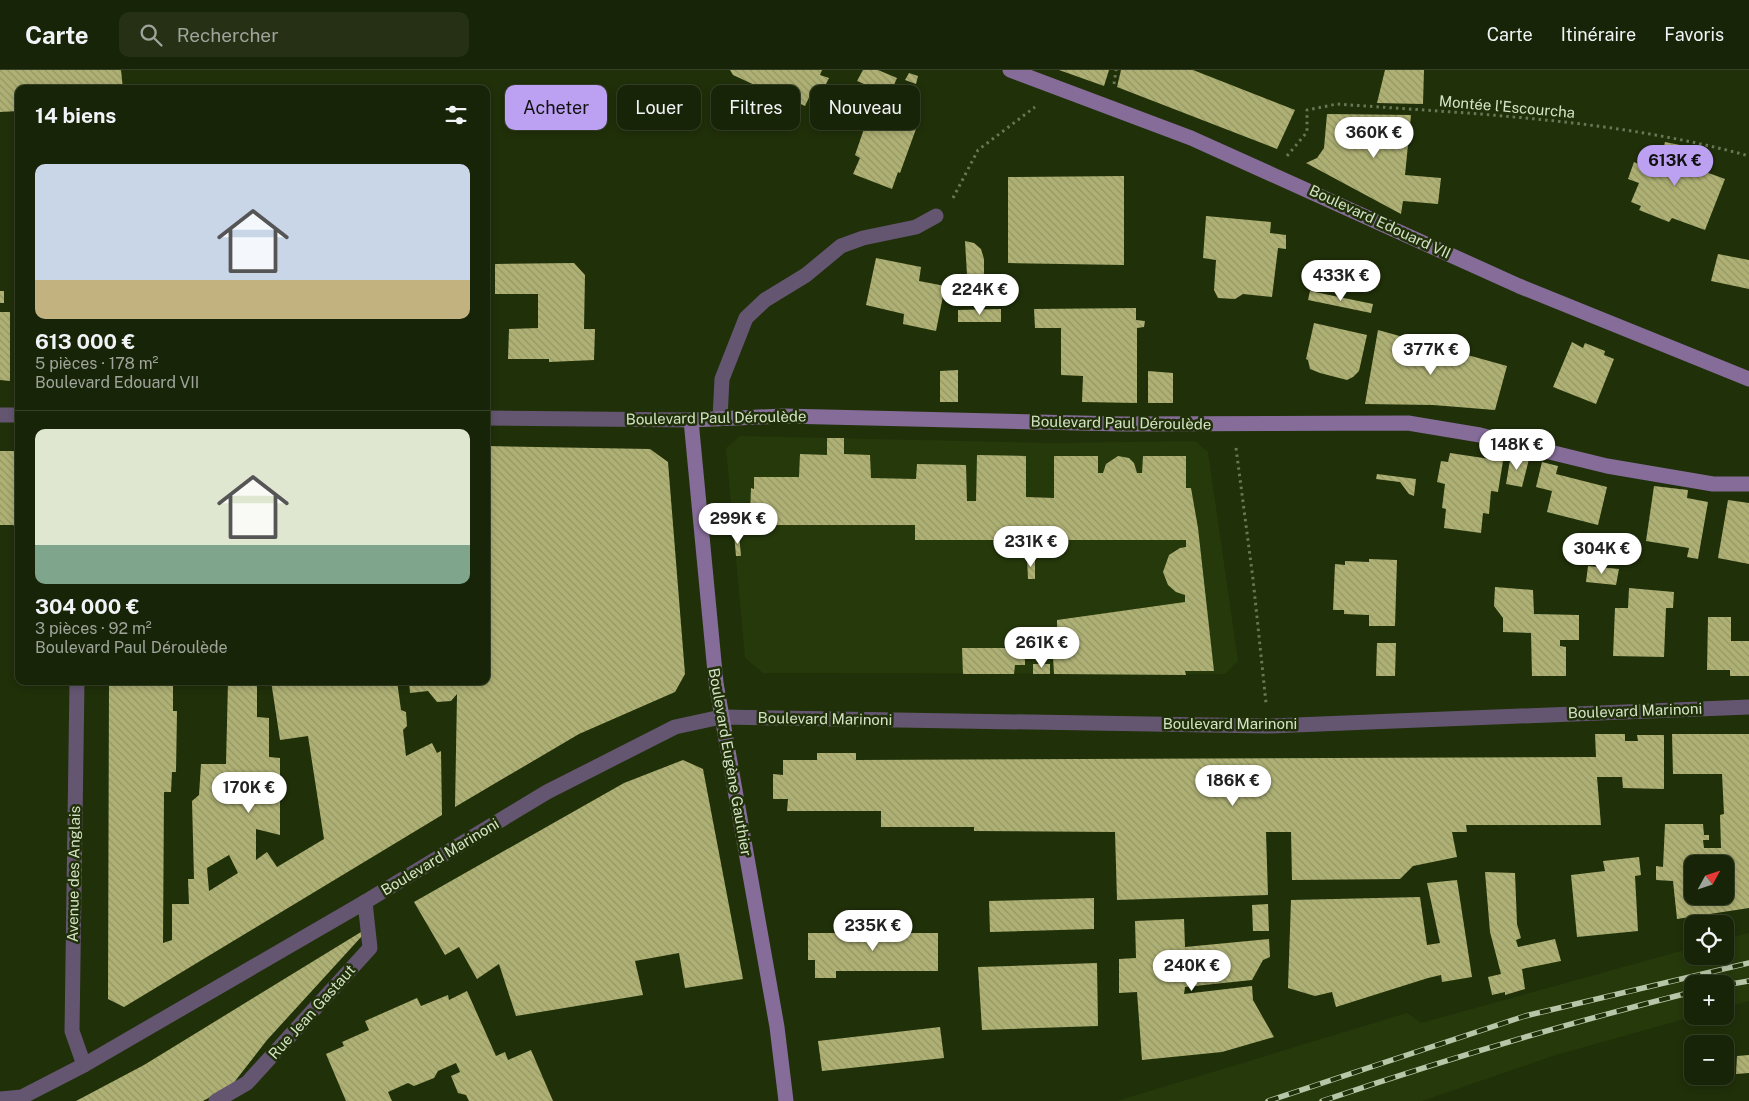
<!DOCTYPE html>
<html lang="fr">
<meta charset="utf-8">
<style>
:root{--surface:#182407;--page:#253015;--text:#f1f3f6;--muted:#9fa49b;--line:#364128;--accent:#bca0f2}
body{margin:0;font-family:"Public Sans",sans-serif;background:var(--page);color:var(--text);height:100vh;display:flex;flex-direction:column;font-size:19px;white-space:nowrap}
*{box-sizing:border-box;margin:0}
p{font-size:16px;color:var(--muted)}
.icon{flex:none;width:28px;height:28px;fill:none;stroke:currentColor;stroke-width:2;stroke-linecap:round;stroke-linejoin:round}
.map{position:relative;flex:1;overflow:hidden}
.panel{position:absolute;left:15px;top:15px;width:475px;height:600px;display:flex;flex-direction:column;background:var(--surface);border-radius:10px;box-shadow:0 2px 8px #0003,0 0 0 1px var(--line)}
.panel>*{flex:none}
.guide{position:absolute;left:505px;top:15px;width:475px;height:45px;display:flex;gap:10px}
.needle{width:32px;rotate:50deg}
.buttons{position:absolute;left:1684px;top:785px;display:grid;gap:10px}
.buttons a{display:grid;place-items:center;width:50px;height:50px;border-radius:10px;background:var(--surface);box-shadow:0 2px 8px #0003,0 0 0 1px var(--line);font-size:25px}
.price{position:absolute;translate:-50% -42px;padding:0 11px;border-radius:18px;background:#fff;color:#222;font-size:16px;line-height:32px;filter:drop-shadow(0 1px 2px #0008)}
.price::after{content:'';position:absolute;left:50%;top:30px;width:15px;height:11px;margin-left:-8px;background:inherit;clip-path:polygon(0 0,100% 0,50% 100%)}
.price.selected{background:var(--accent);color:#111}
ul{padding:0;list-style:none}
li{display:grid;align-content:center;gap:10px;height:265px;padding:0 20px}
li+li{border-top:1px solid var(--line)}
li span{display:grid;place-items:center;height:155px;border-radius:10px;color:#555}
li>.icon{margin-inline-start:auto}
span .icon{width:90px;height:90px;fill:#fffc;stroke-width:1}
li b{font-size:21px}
h2{display:flex;justify-content:space-between;align-items:center;height:60px;padding:0 20px;font-size:21px}
.chip{padding:0 18px;border-radius:10px;background:var(--surface);box-shadow:0 2px 8px #0003,0 0 0 1px var(--line);font-size:18px;line-height:45px}
.chip.selected{background:var(--accent);color:#111}
header{display:flex;align-items:center;gap:30px;box-sizing:border-box;height:70px;padding:0 25px;background:var(--surface);border-bottom:1px solid var(--line)}
header strong{font-size:24px}
nav{display:flex;gap:28px;margin-inline-start:auto;font-size:18px}
.search{width:350px;height:45px;background:var(--page);display:flex;align-items:center;gap:12px;box-sizing:border-box;padding:0 18px;border-radius:10px;color:var(--muted);font-size:19px}
.map>svg:first-child{display:block}
</style>
<header>
<strong>Carte</strong>
<div class="search"><svg class="icon" aria-label="search" viewBox="0 0 24 24"><circle cx="10" cy="10" r="6"/><path d="M15 15l6 6"/></svg>Rechercher</div>
<nav><a>Carte</a><a>Itinéraire</a><a>Favoris</a></nav>
</header>
<div class="map">
<svg width="1749" height="1031" viewBox="0 0 1749 1031">
<defs>
<pattern id="building-back-hatch" width="6" height="6" patternUnits="userSpaceOnUse" patternTransform="scale(1.25)"><rect width="6" height="6" fill="#afb174"/><path d="M-1 5l2 2M0 0l6 6M5-1l2 2" fill="none" stroke="#939666"/></pattern>
</defs>
<rect width="100%" height="100%" fill="#203009"/>
<g fill="#26390b">
<polygon points="740,366 1054,373 1195,371 1208,382 1238,591 1225,604 763,603 745,588 726,378"/>
<polygon points="1749,863 1749,931 1725,938 1725,914 1692,914 1692,946 1695,946 1556,985 1422,1031 1117,1031 1407,943 1421,953 1692,878 1692,886 1725,886 1725,869"/>
</g>
<g fill="url(#building-back-hatch)" fill-rule="evenodd">
<polygon points="0,0 121,0 123,19 19,19 19,41 0,42"/>
<polygon points="730,0 822,0 820,5 829,8 823,20 814,17 805,36 788,28 785,33 772,36 764,32 758,22 759,17 733,5"/>
<polygon points="863,0 878,0 897,8 885,35 889,36 885,46 916,59 900,103 898,102 892,119 853,104 860,88 855,85 874,30 866,27 871,17 857,11"/>
<polygon points="1059,0 1109,0 1104,16"/>
<polygon points="1121,0 1193,0 1295,40 1277,79 1117,17"/>
<polygon points="1385,0 1424,0 1423,34 1377,33"/>
<polygon points="909,3 918,6 916,14 905,10"/>
<polygon points="1327,44 1411,45 1405,105 1441,108 1438,134 1403,131 1401,144 1306,93 1317,88 1324,78"/>
<polygon points="1665,72 1690,77 1688,86 1696,88 1692,97 1725,109 1705,160 1672,148 1669,152 1639,140 1641,136 1631,132 1639,113 1628,109 1634,92 1643,96 1648,81 1661,85"/>
<polygon points="1124,106 1124,195 1008,193 1008,107"/>
<polygon points="1206,146 1271,152 1270,163 1286,165 1286,179 1278,178 1272,227 1243,224 1235,229 1218,228 1214,220 1216,190 1203,188"/>
<polygon points="965,171 974,173 981,179 984,189 984,205 967,205"/>
<polygon points="1718,184 1749,190 1749,219 1711,211"/>
<polygon points="876,188 921,197 919,211 945,216 936,261 903,254 904,244 866,235"/>
<polygon points="574,193 585,205 584,259 595,259 594,290 549,292 549,289 508,289 509,259 538,258 538,224 495,224 495,194"/>
<rect x="0" y="221" width="4" height="12"/>
<polygon points="1310,221 1373,234 1371,243 1308,230"/>
<polygon points="1136,238 1136,250 1145,251 1144,257 1137,258 1137,333 1082,332 1083,306 1061,305 1061,258 1035,258 1034,239"/>
<polygon points="1001,239 1001,252 958,252 958,240"/>
<polygon points="0,242 10,242 10,311 0,310"/>
<polygon points="1314,253 1367,265 1359,301 1353,307 1347,310 1320,303 1310,299 1308,290 1306,289"/>
<polygon points="1378,260 1507,296 1495,340 1433,335 1365,334"/>
<polygon points="1572,272 1583,278 1585,273 1605,281 1604,285 1614,289 1596,334 1553,317"/>
<polygon points="958,300 958,332 940,332 940,301"/>
<polygon points="1148,301 1173,303 1173,333 1148,333"/>
<polygon points="827,368 844,368 844,384 870,385 871,408 916,409 917,394 966,395 967,431 976,431 977,385 1026,386 1026,427 1054,428 1054,386 1098,386 1098,403 1103,403 1106,394 1118,386 1129,388 1134,393 1137,403 1142,403 1143,386 1186,386 1186,418 1191,418 1198,458 1214,601 1185,601 1186,605 1054,604 1053,586 1035,586 1040,568 1057,559 1057,550 1185,532 1185,525 1176,522 1168,515 1163,502 1169,485 1180,478 1186,477 1186,470 915,470 915,455 734,455 733,447 750,447 751,418 754,419 754,407 799,407 800,384 827,385"/>
<polygon points="486,376 650,379 668,392 685,604 675,622 579,664 455,737 457,624 451,631 437,632 428,621 410,623 409,611 486,611"/>
<polygon points="0,381 19,381 19,459 13,455 0,455"/>
<polygon points="1450,383 1503,391 1498,422 1491,421 1489,444 1483,443 1481,463 1444,458 1446,439 1442,438 1445,414 1437,412 1441,391 1448,392"/>
<polygon points="1511,384 1529,389 1522,417 1506,414"/>
<polygon points="1542,392 1558,396 1556,404 1607,417 1598,455 1547,442 1552,421 1536,417"/>
<polygon points="1377,404 1416,409 1414,426 1409,424 1400,412 1376,409"/>
<polygon points="1654,416 1688,420 1687,428 1708,432 1698,489 1687,487 1689,478 1646,471"/>
<polygon points="1728,430 1749,433 1749,494 1718,488"/>
<polygon points="734,464 739,464 741,486 736,486"/>
<polygon points="1027,488 1035,488 1035,509 1028,509"/>
<polygon points="1369,489 1397,490 1395,556 1369,556 1369,545 1344,544 1344,540 1333,540 1335,494 1345,495 1345,491 1369,492"/>
<polygon points="1588,496 1619,499 1616,515 1586,512"/>
<polygon points="1495,517 1533,520 1534,544 1579,545 1579,570 1560,570 1560,576 1566,577 1566,606 1532,606 1531,563 1503,562 1503,548 1494,536"/>
<polygon points="1629,518 1674,522 1673,538 1666,538 1664,587 1613,586 1615,538 1628,538"/>
<polygon points="1708,547 1731,547 1731,571 1749,571 1749,606 1730,606 1730,600 1707,600"/>
<polygon points="1377,573 1396,573 1395,606 1376,606"/>
<polygon points="962,578 1017,578 1017,581 1025,581 1025,595 1015,595 1014,604 963,604"/>
<rect x="1033" y="594" width="17" height="10"/>
<path d="M 109,611 L 173,611 L 173,641 L 177,641 L 176,702 L 172,702 L 171,722 L 164,722 L 163,873 L 172,870 L 172,834 L 189,834 L 188,809 L 194,809 L 192,731 L 199,725 L 201,694 L 226,694 L 228,611 L 257,611 L 257,647 L 269,648 L 269,687 L 280,688 L 280,765 L 256,759 L 256,790 L 267,782 L 277,797 L 324,769 L 308,666 L 280,670 L 271,611 L 397,611 L 401,640 L 406,642 L 407,656 L 403,660 L 406,686 L 432,673 L 437,683 L 441,681 L 442,745 L 124,937 L 108,929 ZM 229,785 L 238,803 L 209,821 L 207,798 Z"/>
<polygon points="1595,664 1625,664 1625,671 1638,671 1637,665 1664,665 1664,719 1623,718 1622,707 1597,707 1601,755 1466,755 1467,762 1452,762 1457,787 1413,796 1400,809 1292,810 1291,762 1266,762 1268,825 1117,830 1115,762 974,761 974,757 881,757 881,741 787,741 788,729 773,729 773,704 783,705 783,690 817,690 817,683 856,683 856,690 1596,687"/>
<path d="M 1672,664 L 1749,664 L 1749,838 L 1677,849 L 1673,811 L 1656,810 L 1656,796 L 1663,797 L 1665,754 L 1703,754 L 1704,765 L 1709,765 L 1709,770 L 1703,770 L 1704,778 L 1721,778 L 1720,745 L 1724,744 L 1722,704 L 1673,704 ZM 1692,794 L 1725,794 L 1725,826 L 1692,826 Z"/>
<polygon points="683,690 703,699 743,909 685,918 679,883 635,891 643,925 516,946 499,894 477,909 459,877 445,885 414,832 624,713"/>
<polygon points="1639,787 1641,805 1635,806 1638,861 1577,867 1571,805 1605,801 1603,791"/>
<polygon points="1485,802 1515,803 1517,854 1521,868 1516,870 1518,877 1555,869 1561,891 1522,899 1525,919 1505,925 1505,922 1492,925 1488,907 1501,904 1490,862"/>
<polygon points="1457,810 1472,907 1442,912 1441,905 1428,908 1336,937 1332,922 1315,926 1288,918 1291,830 1420,827 1427,875 1440,873 1427,813"/>
<polygon points="1094,828 1094,859 990,862 989,831"/>
<polygon points="1268,834 1269,861 1253,861 1252,835"/>
<polygon points="1184,849 1185,877 1269,869 1270,887 1263,890 1252,910 1185,917 1184,924 1252,916 1253,930 1274,967 1222,982 1142,990 1137,922 1119,923 1119,889 1136,888 1135,851"/>
<polygon points="361,862 362,866 267,970 232,1015 203,1031 76,1031 144,995"/>
<polygon points="808,863 938,863 938,901 836,901 836,908 815,908 815,890 808,890"/>
<polygon points="1097,893 1098,956 982,960 978,897"/>
<polygon points="467,921 496,986 505,982 508,990 531,980 553,1031 469,1031 466,1025 458,1023 451,1006 460,1002 456,993 438,1001 434,1008 414,1016 408,1013 388,1022 392,1031 346,1031 326,984 344,976 342,972 369,960 365,951 417,928 421,936 448,925 449,930"/>
<polygon points="940,957 944,988 822,1001 818,971"/>
<polygon points="1749,985 1749,1003 1736,1004 1737,986"/>
</g>
<g fill="none" stroke-linecap="round" stroke-linejoin="round">
<g stroke="#687755" stroke-width="3" stroke-dasharray="2.5 4" stroke-linecap="butt">
<polyline points="1114,14 1116,0"/>
<path d="M 1287,86 L 1307,62 L 1307,40 L 1337,34 C 1474,44 1616,49 1749,86"/>
<polyline points="953,128 978,80 1035,37"/>
<polyline points="1236,378 1253,509 1266,633"/>
</g>
<polyline stroke="#645571" stroke-width="15" points="720,348 722,309 746,248 765,230 806,205 841,176 863,168 916,157 936,146"/>
<g stroke="#645571" stroke-width="15">
<polyline points="0,345 19,345"/>
<polyline points="486,348 691,350"/>
<polyline points="77,611 72,961 84,995"/>
<polyline points="0,1029 22,1027 84,995 365,832 547,722 675,657 721,647 1268,656 1749,637"/>
<polyline points="216,1031 247,1013 370,878 365,832"/>
</g>
<g stroke="#856c99" stroke-width="15">
<polyline points="1010,0 1191,68 1519,216 1749,309"/>
<polyline points="786,1031 777,957 716,613 691,350 783,346 1122,354 1408,353 1480,365 1607,396 1713,414 1749,414"/>
</g>
<defs>
<g id="rail">
<polyline points="1725,915 1749,911"/>
<polyline points="1268,1031 1525,946 1749,893"/>
<path d="M 1322,1031 C 1444,990 1567,953 1692,922"/>
</g>
</defs>
<use href="#rail" stroke="#b7c6a8" stroke-width="5.5"/>
<use href="#rail" stroke="#203009" stroke-width="4" stroke-dasharray="11" stroke-linecap="butt"/>
</g>
<g text-anchor="middle" stroke-width="5" stroke-linejoin="round" paint-order="stroke">
<g font-size="15" fill="#d4e2c6" stroke="#203009">
<text transform="translate(1507 37) rotate(5)" y="5">Montée l'Escourcha</text>
<text transform="translate(1380 152) rotate(25)" y="5">Boulevard Edouard VII</text>
<text transform="translate(716 348) rotate(-1)" y="5">Boulevard Paul Déroulède</text>
<text transform="translate(1121 353) rotate(1)" y="5">Boulevard Paul Déroulède</text>
<text transform="translate(1635 641) rotate(-2)" y="5">Boulevard Marinoni</text>
<text transform="translate(825 649) rotate(1)" y="5">Boulevard Marinoni</text>
<text x="1230" y="659">Boulevard Marinoni</text>
<text transform="translate(730 692) rotate(80)" y="5">Boulevard Eugène Gauthier</text>
<text transform="translate(440 787) rotate(-31)" y="5">Boulevard Marinoni</text>
<text transform="translate(74 804) rotate(-89)" y="5">Avenue des Anglais</text>
<text transform="translate(312 942) rotate(-48)" y="5">Rue Jean Gastaut</text>
</g>
</g>
</svg>
<div class="buttons">
<a><svg class="needle" viewBox="-14 -14 28 28"><path d="M0-13l5 13h-10z" fill="#e53935"/><path d="M0 13l5-13h-10z" fill="#9fa49b"/></svg></a>
<a><svg class="icon" aria-label="locate" viewBox="0 0 24 24"><circle cx="12" cy="12" r="6"/><path d="M12 2v4M12 18v4M2 12h4M18 12h4"/></svg></a>
<a>+</a>
<a>−</a>
</div>
<b class="price" style="left:1374px;top:89px">360K €</b>
<b class="price selected" style="left:1675px;top:117px">613K €</b>
<b class="price" style="left:1341px;top:232px">433K €</b>
<b class="price" style="left:980px;top:246px">224K €</b>
<b class="price" style="left:1431px;top:306px">377K €</b>
<b class="price" style="left:1517px;top:401px">148K €</b>
<b class="price" style="left:738px;top:475px">299K €</b>
<b class="price" style="left:1031px;top:498px">231K €</b>
<b class="price" style="left:1602px;top:505px">304K €</b>
<b class="price" style="left:1042px;top:599px">261K €</b>
<b class="price" style="left:1233px;top:737px">186K €</b>
<b class="price" style="left:249px;top:744px">170K €</b>
<b class="price" style="left:873px;top:882px">235K €</b>
<b class="price" style="left:1192px;top:922px">240K €</b>
<div class="guide">
<a class="chip selected">Acheter</a>
<a class="chip">Louer</a>
<a class="chip">Filtres</a>
<a class="chip">Nouveau</a>
</div>
<section class="panel">
<h2>14 biens<svg class="icon" aria-label="filters" viewBox="0 0 24 24"><path d="M4 7h16M4 17h16"/><circle cx="9" cy="7" r="2"/><circle cx="15" cy="17" r="2"/></svg></h2>
<ul>
<li><span style="background:linear-gradient(#c9d6e8 75%,#c2b280 0)"><svg class="icon" aria-label="home" viewBox="0 0 24 24"><path d="M3 11l9-7 9 7M6 9v11h12V9"/></svg></span><div><b>613 000 €</b><p>5 pièces · 178 m²</p><p>Boulevard Edouard VII</p></div></li>
<li><span style="background:linear-gradient(#dfe7d0 75%,#7fa58c 0)"><svg class="icon" aria-label="home" viewBox="0 0 24 24"><path d="M3 11l9-7 9 7M6 9v11h12V9"/></svg></span><div><b>304 000 €</b><p>3 pièces · 92 m²</p><p>Boulevard Paul Déroulède</p></div></li>
</ul>
</section>
</div>
